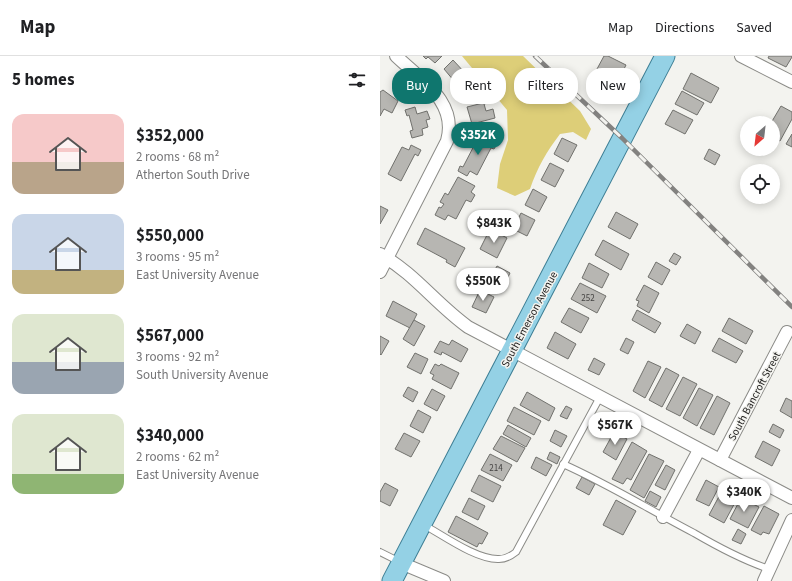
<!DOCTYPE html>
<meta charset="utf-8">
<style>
:root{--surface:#fff;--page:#f2f2f2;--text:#202124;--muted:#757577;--line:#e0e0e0;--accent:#0f766e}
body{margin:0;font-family:"Source Sans 3",sans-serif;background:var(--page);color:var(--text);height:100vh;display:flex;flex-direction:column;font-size:15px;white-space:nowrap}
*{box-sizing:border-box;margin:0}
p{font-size:13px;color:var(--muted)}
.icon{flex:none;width:22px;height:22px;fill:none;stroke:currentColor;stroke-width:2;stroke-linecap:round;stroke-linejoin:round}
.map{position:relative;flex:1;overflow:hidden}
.panel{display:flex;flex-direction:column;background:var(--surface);width:380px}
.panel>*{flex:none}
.guide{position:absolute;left:12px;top:12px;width:340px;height:36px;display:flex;gap:8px}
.needle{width:26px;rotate:208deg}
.tools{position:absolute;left:360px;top:60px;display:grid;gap:8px}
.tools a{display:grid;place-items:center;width:40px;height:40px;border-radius:50%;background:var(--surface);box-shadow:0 2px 10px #0003;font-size:20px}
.price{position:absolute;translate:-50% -34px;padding:0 9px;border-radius:14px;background:#fff;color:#222;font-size:13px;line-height:26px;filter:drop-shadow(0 1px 2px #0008)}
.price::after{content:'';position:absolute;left:50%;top:24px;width:12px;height:9px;margin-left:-6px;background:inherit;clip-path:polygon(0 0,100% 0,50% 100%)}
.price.selected{background:var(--accent);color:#fff}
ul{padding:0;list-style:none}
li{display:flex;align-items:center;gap:12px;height:100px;padding:0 12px}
li span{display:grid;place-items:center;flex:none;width:112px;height:80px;border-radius:12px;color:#555}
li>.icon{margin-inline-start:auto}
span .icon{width:48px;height:48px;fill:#fffc;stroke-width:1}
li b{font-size:17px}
h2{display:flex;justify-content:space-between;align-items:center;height:48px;padding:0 12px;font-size:17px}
.pill{padding:0 14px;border-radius:16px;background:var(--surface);box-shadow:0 2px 10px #0003;font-size:14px;line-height:36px}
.pill.selected{background:var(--accent);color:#fff}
header{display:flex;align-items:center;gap:24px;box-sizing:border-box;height:56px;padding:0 20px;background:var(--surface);border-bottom:1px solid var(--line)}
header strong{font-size:19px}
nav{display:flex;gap:22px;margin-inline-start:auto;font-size:14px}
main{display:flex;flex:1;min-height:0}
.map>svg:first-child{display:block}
</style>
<header>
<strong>Map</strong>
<nav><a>Map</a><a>Directions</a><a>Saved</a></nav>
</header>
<main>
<section class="panel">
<h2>5 homes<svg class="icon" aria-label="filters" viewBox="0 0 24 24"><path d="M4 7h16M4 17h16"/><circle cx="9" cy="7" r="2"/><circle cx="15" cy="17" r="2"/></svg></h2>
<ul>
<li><span style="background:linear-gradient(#f6c9c9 60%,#b9a48a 0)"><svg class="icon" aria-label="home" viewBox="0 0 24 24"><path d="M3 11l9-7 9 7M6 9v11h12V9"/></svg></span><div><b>$352,000</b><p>2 rooms · 68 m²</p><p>Atherton South Drive</p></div></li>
<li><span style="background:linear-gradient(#c9d6e8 70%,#c2b280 0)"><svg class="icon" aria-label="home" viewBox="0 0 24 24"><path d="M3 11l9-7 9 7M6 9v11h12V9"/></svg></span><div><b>$550,000</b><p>3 rooms · 95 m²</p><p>East University Avenue</p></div></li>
<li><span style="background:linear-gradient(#dfe7d0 60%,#9aa5b1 0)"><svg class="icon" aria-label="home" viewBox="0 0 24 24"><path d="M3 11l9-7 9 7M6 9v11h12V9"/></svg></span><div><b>$567,000</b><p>3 rooms · 92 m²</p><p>South University Avenue</p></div></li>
<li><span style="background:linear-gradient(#dfe7d0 75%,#8fb573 0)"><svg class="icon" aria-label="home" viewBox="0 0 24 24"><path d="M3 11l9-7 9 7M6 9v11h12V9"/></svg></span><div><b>$340,000</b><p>2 rooms · 62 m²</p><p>East University Avenue</p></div></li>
</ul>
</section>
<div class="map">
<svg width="412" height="525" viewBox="0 0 412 525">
<rect width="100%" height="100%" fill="#f3f3ef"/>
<path fill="#ddce78" d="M 82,0 L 143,0 L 200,55 L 211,73 L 206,84 L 193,76 L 180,78 C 167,95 157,112 150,133 L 135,140 L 117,132 L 120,108 L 128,84 L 127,54 Z"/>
<g fill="#b7b6b2" stroke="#71716d">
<polygon points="43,0 62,0 55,7 48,1 46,3"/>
<polygon points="224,0 228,0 246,9 239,23 217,13"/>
<polygon points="389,0 412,0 412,1 406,11 388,2"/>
<polygon points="73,4 86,18 84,20 89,25 80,32 64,13"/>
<polygon points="311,17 339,32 331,47 303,33"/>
<polygon points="3,34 18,45 12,57 4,53 0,60 0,36"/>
<polygon points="302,35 324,47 317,59 295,48"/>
<polygon points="106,41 108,47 104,48 106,55 113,53 115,62 92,68 87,51 103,47 102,42"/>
<polygon points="401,50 412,56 412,63 400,85 393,81 393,67 391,67"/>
<polygon points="35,51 37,58 47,55 50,63 46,64 48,71 42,73 43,79 32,82 30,75 33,74 29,59 27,60 25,54"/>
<polygon points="293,54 313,64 305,78 285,68"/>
<polygon points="412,78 412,91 406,88"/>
<polygon points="108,80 118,86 114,93 111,92 97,119 90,115 87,120 78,115 80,110 83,111 97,84 104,87"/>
<polygon points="182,82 197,89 188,106 174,98"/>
<polygon points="31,89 41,94 38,100 35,98 21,125 8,118 22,91 29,94"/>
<polygon points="329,93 340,99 335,109 324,103"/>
<polygon points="170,107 184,114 175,131 161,124"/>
<polygon points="78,121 95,130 91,136 95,139 91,146 86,144 76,163 68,159 65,164 55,159 59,151 61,152 64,148 60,146 65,137 68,139"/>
<polygon points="153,133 167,141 159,156 145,149"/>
<polygon points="0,150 8,154 0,168"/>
<polygon points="236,156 258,168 250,183 228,171"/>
<polygon points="141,157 155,164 147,180 133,173"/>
<polygon points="45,172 85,192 75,211 66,206 67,204 37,188"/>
<polygon points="110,173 127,182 117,202 100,193"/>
<polygon points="223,184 249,198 241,214 215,199"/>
<polygon points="294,197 301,201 296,209 289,205"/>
<polygon points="276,206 290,214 282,229 268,221"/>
<polygon points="209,207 229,218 222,232 202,222"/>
<polygon points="117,210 130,217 122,233 108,226"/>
<polygon points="200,227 226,240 217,257 191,243"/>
<polygon points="264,229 279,237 269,257 257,250 259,245 256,244"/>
<polygon points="100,234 114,241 106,257 92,251"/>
<polygon points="13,245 37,258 30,272 6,260"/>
<polygon points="189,252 209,262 201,277 181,266"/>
<polygon points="257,254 281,267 275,277 252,264"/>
<polygon points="349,262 373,275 366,288 342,275"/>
<polygon points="34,264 45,270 34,290 23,283"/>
<polygon points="307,268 321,276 315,288 300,280"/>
<polygon points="175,276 196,288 188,303 167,292"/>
<polygon points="0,280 9,285 1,299 0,298"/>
<polygon points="246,282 254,286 248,298 240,294"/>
<polygon points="339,282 363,295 356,307 332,295"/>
<polygon points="72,284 88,293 81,306 62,296 61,299 54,296 60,285 69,289"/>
<polygon points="35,297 48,303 41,318 27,311"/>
<polygon points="214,302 225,308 219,319 208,314"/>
<polygon points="268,305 281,311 265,342 253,335"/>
<polygon points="55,308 59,310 61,308 79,317 71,333 52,323 54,319 50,317"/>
<polygon points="286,312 299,319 282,351 269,344"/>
<polygon points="303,321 317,328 300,360 286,353"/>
<polygon points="28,331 38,336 33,346 23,340"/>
<polygon points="319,332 333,339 317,370 303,362"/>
<polygon points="52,333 65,340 57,355 44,348"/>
<polygon points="147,336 175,352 169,365 140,349"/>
<polygon points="337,340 350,347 334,379 320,372"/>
<polygon points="406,342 412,345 412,362 400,355"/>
<polygon points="186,350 192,353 187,363 180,360"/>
<polygon points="134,351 161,365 154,379 127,365"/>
<polygon points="38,354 51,361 43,377 30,370"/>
<polygon points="393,368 404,374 400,382 389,376"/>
<polygon points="128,369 151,382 146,391 123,378"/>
<polygon points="175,374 187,380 181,391 170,385"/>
<polygon points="234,376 247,383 236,404 223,396"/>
<polygon points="24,377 40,385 31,401 15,393"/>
<polygon points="121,380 145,392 137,406 113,393"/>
<polygon points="383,385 400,394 392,410 375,401"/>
<polygon points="252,386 267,395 251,424 247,422 243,428 232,423"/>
<polygon points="170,396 180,401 177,408 167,403"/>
<polygon points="110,398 132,409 123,425 101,414"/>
<polygon points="269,398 284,405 264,442 250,434"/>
<polygon points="156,401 172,409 166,420 151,412"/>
<polygon points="286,409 295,414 285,434 275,429"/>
<polygon points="99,419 121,430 113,446 91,435"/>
<polygon points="202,421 215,428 209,439 196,432"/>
<polygon points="326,424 339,431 329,450 316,444"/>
<polygon points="5,427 18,434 10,450 0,445 0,436"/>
<polygon points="343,433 358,441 344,467 329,459"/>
<polygon points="270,435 281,441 276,451 265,445"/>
<polygon points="89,442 105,450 98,464 82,456"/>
<polygon points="361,442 379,451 368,472 350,463"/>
<polygon points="236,444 256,455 243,479 223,469"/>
<polygon points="384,450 399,458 389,478 383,476 381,479 371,474"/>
<polygon points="76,460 108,477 102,488 99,487 97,491 68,476"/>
<polygon points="358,473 366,478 361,488 352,484"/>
</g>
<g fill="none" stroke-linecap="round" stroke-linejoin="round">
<defs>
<g id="service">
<path d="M 183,408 C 228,428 270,454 314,477 C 338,491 362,504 389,513"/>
<path d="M 44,469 C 64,480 97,504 119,503 C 126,503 131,500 136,496 L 220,341"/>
<polyline points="0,496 20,506"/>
</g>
<g id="minor">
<polyline points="361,0 412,26"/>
<path d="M 0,198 C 35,218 56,248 88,271 L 412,442"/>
<path d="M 0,216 L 67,85 C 78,46 41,24 16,0"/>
<polyline points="340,404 407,276"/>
<polyline points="283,461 319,394"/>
<polyline points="21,507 64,525"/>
<polyline points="384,525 412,464"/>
</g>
<polyline id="primary" points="12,525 285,0"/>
</defs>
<use href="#service" stroke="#8b8b87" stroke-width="8"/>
<use href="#minor" stroke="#8b8b87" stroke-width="14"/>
<use href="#primary" stroke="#3d7e94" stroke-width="21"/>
<use href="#service" stroke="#fff" stroke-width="6"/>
<use href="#minor" stroke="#fff" stroke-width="12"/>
<use href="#primary" stroke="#94d1e5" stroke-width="19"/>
<defs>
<polyline id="rail" points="155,0 242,82 412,251"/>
</defs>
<use href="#rail" stroke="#838280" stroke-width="4.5"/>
<use href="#rail" stroke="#f3f3ef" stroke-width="3" stroke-dasharray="9" stroke-linecap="butt"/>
</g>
<g text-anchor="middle" stroke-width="3" stroke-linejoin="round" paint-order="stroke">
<g font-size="9" fill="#444342">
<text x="208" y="245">252</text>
<text x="116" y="415">214</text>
</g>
<g font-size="11" fill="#1e1d1c" stroke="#f3f3ef">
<text transform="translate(149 263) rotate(-62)" y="4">South Emerson Avenue</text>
<text transform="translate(374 340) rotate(-62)" y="4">South Bancroft Street</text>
</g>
</g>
</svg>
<div class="tools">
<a><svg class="needle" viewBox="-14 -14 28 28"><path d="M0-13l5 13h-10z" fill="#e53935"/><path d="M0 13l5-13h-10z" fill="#757577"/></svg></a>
<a><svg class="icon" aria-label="locate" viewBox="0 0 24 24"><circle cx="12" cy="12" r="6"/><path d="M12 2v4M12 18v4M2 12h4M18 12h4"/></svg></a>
</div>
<b class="price selected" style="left:98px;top:100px">$352K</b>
<b class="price" style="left:114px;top:188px">$843K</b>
<b class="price" style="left:103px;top:246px">$550K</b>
<b class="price" style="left:235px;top:390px">$567K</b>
<b class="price" style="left:364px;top:457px">$340K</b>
<div class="guide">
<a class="pill selected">Buy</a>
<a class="pill">Rent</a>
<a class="pill">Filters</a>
<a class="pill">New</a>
</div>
</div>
</main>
